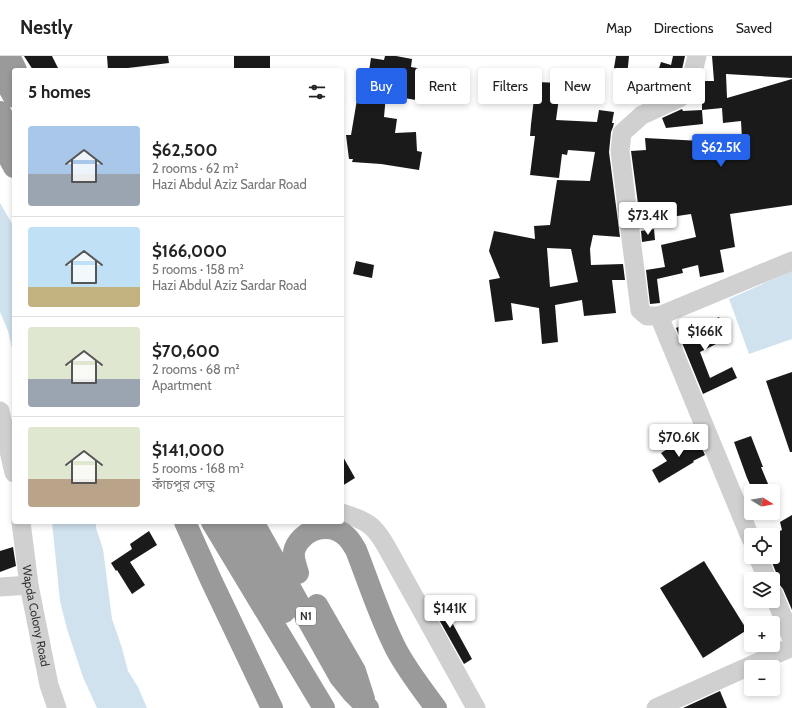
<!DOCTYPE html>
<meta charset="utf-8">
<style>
:root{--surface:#fff;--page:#f2f2f2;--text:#222;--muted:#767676;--line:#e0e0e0;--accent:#2563eb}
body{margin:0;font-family:Cabin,"Noto Sans Bengali",sans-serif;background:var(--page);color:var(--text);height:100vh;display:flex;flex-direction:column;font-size:15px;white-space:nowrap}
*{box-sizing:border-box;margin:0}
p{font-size:13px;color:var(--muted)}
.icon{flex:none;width:22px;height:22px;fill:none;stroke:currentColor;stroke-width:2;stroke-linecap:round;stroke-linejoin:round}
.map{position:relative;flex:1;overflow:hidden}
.drawer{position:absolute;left:12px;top:12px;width:332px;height:456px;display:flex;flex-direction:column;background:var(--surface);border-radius:4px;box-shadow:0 2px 6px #0003}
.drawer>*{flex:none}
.hud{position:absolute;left:356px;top:12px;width:376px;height:36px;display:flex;gap:8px}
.needle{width:26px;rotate:101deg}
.fabs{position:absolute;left:744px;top:428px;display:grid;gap:8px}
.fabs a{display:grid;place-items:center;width:36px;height:36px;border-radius:4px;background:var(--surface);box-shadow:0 2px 6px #0003;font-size:20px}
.price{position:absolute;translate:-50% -34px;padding:0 9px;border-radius:4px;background:#fff;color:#222;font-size:13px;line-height:26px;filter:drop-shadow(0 1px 2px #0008)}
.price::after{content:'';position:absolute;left:50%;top:24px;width:12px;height:9px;margin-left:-6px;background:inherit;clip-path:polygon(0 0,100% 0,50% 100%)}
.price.on{background:var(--accent);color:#fff}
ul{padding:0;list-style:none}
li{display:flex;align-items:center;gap:12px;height:100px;padding:0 16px}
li+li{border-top:1px solid var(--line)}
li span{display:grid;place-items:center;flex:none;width:112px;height:80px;border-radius:4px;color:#555}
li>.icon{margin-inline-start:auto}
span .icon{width:48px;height:48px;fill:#fffc;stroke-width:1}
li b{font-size:17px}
h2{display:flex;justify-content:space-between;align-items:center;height:48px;padding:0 16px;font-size:17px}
.chip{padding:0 14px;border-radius:4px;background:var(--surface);box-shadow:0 2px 6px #0003;font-size:14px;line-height:36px}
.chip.on{background:var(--accent);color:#fff}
header{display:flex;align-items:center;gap:24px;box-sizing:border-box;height:56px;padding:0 20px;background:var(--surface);border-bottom:1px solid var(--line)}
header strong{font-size:19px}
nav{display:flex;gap:22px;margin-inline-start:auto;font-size:14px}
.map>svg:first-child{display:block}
</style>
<header>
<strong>Nestly</strong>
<nav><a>Map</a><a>Directions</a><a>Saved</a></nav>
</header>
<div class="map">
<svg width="792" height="652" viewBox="0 0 792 652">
<rect width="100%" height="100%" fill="#fff"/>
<g fill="#cfe2ee">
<polygon points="0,147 14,171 14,301 8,275 0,256"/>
<polygon points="792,215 792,283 749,298 729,243"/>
<polygon points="52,466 96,466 96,472 103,493 112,563 122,592 128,615 138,631 147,652 97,652 83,621 67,573 60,545"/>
</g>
<g fill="#1a1a1a" fill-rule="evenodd">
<polygon points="24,0 52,0 59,14 33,14"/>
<polygon points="107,0 168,0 169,7 128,12 128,14 108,14"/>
<polygon points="234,0 270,0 270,12 265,13 265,14 234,14"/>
<polygon points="385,0 396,0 412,3 411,11 447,17 445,30 419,25 416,44 386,39 384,61 397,63 395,77 416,76 417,95 422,96 419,114 381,108 352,106 353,103 349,103 346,79 351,79 362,14 369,15 371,2 384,4"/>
<polygon points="616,0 629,0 626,31 615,30 616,13 614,12"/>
<polygon points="673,0 685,0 679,27 674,32 646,45 637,44 640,29 653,31 661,6 671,9"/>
<polygon points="712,0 792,0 792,22 726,18 727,42 792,23 792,149 730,158 735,191 720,194 724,216 700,221 698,209 682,213 683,217 657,223 660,247 650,248 646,214 665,211 661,189 696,181 691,158 650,164 647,146 638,148 631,95 646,94 645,82 720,86 719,99 743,101 741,65 723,67 722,52 702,54 702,25 714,25"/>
<polygon points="495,13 525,15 524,33 493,30"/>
<path d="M 536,26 L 561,27 L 556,64 L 597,66 L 599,54 L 614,56 L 612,67 L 614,67 L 613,71 L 611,76 L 609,96 L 620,181 L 593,179 L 590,193 L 591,209 L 623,208 L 625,224 L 612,224 L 616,257 L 584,260 L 582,244 L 555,249 L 558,286 L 542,288 L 539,252 L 511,247 L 513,264 L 495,266 L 489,224 L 500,222 L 489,195 L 494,175 L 535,183 L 534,170 L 550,169 L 557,124 L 590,125 L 595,96 L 568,94 L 567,99 L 562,98 L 559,122 L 530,119 L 535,80 L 530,80 L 531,68 ZM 547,192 L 571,193 L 578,226 L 550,231 Z"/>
<polygon points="682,53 683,55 702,54 703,68 666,72 662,62"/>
<polygon points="654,173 655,184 642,186 641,175"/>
<polygon points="356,205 374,209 372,222 353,218"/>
<polygon points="719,261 728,282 700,296 710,322 732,311 737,322 703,338 676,272 688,267 691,275"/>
<polygon points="792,316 792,396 790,396 766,325"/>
<polygon points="696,379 705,399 693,405 694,406 659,427 652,414 667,405 661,397 680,385 681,386"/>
<polygon points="751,380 763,411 761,411 771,435 753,435 747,422 734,386"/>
<polygon points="342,399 355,422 342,430"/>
<polygon points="792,459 792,554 783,533 779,528 777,519 770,501 773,501 773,478 782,474 780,466"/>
<polygon points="149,475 157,489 130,506 145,529 132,538 117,514 116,515 111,507 132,493 130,488"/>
<polygon points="13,491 16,510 0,516 0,495"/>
<polygon points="704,505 747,574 703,602 660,532"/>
<polygon points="437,539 472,603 464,608 428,544"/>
<polygon points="720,635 727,652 683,652"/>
</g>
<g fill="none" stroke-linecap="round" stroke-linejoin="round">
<g stroke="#d0d0d0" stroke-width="19">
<polyline points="659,260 647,260 640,254 620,95 622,77 642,59 681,41 689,32 697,0"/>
<polyline points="0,355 14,417"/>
<path d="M 342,457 C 352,460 364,464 372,471 C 377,476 382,483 386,490 L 476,652"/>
<path id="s1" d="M 21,466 L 29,529 L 49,629 L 57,652"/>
<polyline points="751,483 659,260 792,205"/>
<polyline points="758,501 767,523"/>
<polyline points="0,531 29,529"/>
<polyline points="773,537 792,583"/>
<polyline points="656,652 792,591"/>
</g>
<g stroke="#9a9a9a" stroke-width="22">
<polyline points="9,0 16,14"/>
<polyline points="0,16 14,41"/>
<polyline points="0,56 14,80"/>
<polyline points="0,85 14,111"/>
<polyline points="185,466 211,524 272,652"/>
<polyline points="212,466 324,652"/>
<polyline points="230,466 284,556"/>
<polyline points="253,466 340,621 353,637 368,652"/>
<path d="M 298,517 C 296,510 293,503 294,496 C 295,490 298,486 302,482 C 314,470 334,468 347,481 C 351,485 353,489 356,494 C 369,527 380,562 396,593 C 407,614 422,633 436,652"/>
<polyline points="317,549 355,615 364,643"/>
</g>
</g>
<g text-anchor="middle" stroke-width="4" stroke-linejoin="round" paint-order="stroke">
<rect fill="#fff" stroke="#707070" stroke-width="1" x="296" y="551" width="20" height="18" rx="3"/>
<g font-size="11" font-weight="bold" fill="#333">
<text x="306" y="564">N1</text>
</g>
<g font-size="12" fill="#333" stroke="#fff">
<text dy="4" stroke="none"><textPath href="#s1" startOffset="95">Wapda Colony Road</textPath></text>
</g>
</g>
</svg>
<div class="fabs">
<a><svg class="needle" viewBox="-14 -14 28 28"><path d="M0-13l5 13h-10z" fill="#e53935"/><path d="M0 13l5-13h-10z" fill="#767676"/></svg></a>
<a><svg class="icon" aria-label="locate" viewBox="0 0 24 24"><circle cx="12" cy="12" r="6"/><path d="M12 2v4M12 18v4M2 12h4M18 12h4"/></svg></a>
<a><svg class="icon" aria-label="layers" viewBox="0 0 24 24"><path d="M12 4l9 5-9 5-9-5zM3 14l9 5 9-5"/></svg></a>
<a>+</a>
<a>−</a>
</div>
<b class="price on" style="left:721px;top:112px">$62.5K</b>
<b class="price" style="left:648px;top:180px">$73.4K</b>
<b class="price" style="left:705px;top:296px">$166K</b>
<b class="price" style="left:679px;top:402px">$70.6K</b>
<b class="price" style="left:450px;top:573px">$141K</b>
<div class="hud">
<a class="chip on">Buy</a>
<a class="chip">Rent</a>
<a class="chip">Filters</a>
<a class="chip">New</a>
<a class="chip">Apartment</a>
</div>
<section class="drawer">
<h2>5 homes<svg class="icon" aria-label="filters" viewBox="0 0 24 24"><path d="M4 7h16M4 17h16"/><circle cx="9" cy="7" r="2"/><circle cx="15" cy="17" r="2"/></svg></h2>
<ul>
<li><span style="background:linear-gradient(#a9c7e8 60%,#9aa5b1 0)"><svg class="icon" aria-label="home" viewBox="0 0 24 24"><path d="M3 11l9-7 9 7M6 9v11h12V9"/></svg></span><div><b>$62,500</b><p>2 rooms · 62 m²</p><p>Hazi Abdul Aziz Sardar Road</p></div></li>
<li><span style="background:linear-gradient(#bfe0f5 75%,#c2b280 0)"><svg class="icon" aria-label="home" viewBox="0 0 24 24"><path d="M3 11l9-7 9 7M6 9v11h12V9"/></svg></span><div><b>$166,000</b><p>5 rooms · 158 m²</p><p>Hazi Abdul Aziz Sardar Road</p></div></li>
<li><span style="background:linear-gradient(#dfe7d0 65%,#9aa5b1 0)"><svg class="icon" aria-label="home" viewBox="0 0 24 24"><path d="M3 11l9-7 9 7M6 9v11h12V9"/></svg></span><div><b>$70,600</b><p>2 rooms · 68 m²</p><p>Apartment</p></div></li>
<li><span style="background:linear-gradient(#dfe7d0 65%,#b9a48a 0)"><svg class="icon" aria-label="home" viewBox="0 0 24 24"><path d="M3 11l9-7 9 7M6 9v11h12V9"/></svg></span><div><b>$141,000</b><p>5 rooms · 168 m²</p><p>কাঁচপুর সেতু</p></div></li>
</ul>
</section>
</div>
